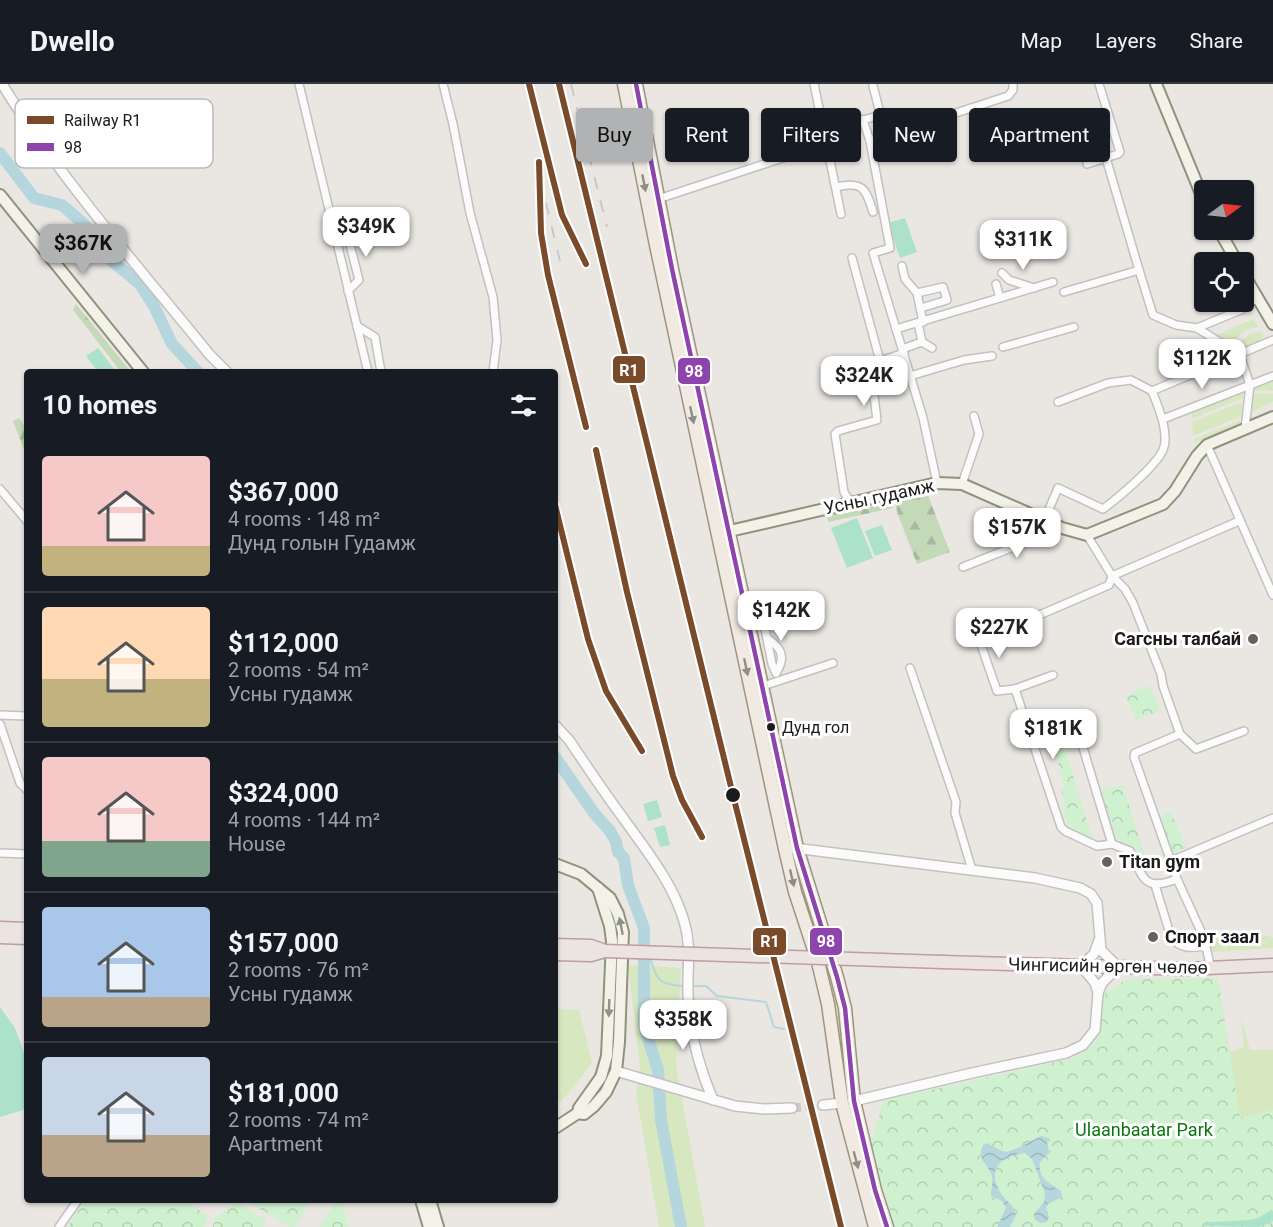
<!DOCTYPE html>
<meta charset="utf-8">
<style>
:root{--surface:#171b24;--page:#20242c;--text:#f1f3f6;--muted:#9ea1a6;--line:#363941;--accent:#b1b2b3}
body{margin:0;font-family:Roboto,sans-serif;background:var(--page);color:var(--text);height:100vh;display:flex;flex-direction:column;font-size:22px;white-space:nowrap}
*{box-sizing:border-box;margin:0}
p{font-size:20px;color:var(--muted)}
.icon{flex:none;width:33px;height:33px;fill:none;stroke:currentColor;stroke-width:2;stroke-linecap:round;stroke-linejoin:round}
.map{position:relative;flex:1;overflow:hidden}
.panel{position:absolute;left:24px;top:285px;width:534px;height:834px;display:flex;flex-direction:column;background:var(--surface);border-radius:6px;box-shadow:0 2px 4px #0004}
.panel>*{flex:none}
.hud{position:absolute;left:576px;top:24px;width:570px;height:54px;display:flex;gap:12px}
.needle{width:39px;rotate:75deg}
.buttons{position:absolute;left:1194px;top:96px;display:grid;gap:12px}
.buttons a{display:grid;place-items:center;width:60px;height:60px;border-radius:6px;background:var(--surface);box-shadow:0 2px 4px #0004;font-size:30px}
.price{position:absolute;translate:-50% -51px;padding:0 14px;border-radius:12px;background:#fff;color:#222;font-size:20px;line-height:39px;filter:drop-shadow(0 2px 3px #0008)}
.price::after{content:'';position:absolute;left:50%;top:36px;width:18px;height:14px;margin-left:-9px;background:inherit;clip-path:polygon(0 0,100% 0,50% 100%)}
.price.selected{background:var(--accent);color:#111}
ul{padding:0;list-style:none}
li{display:flex;align-items:center;gap:18px;height:150px;padding:0 18px}
li+li{border-top:2px solid var(--line)}
li span{display:grid;place-items:center;flex:none;width:168px;height:120px;border-radius:6px;color:#555}
li>.icon{margin-inline-start:auto}
span .icon{width:72px;height:72px;fill:#fffc;stroke-width:1}
li b{font-size:26px}
h2{display:flex;justify-content:space-between;align-items:center;height:72px;padding:0 18px;font-size:26px}
.chip{padding:0 21px;border-radius:6px;background:var(--surface);box-shadow:0 2px 4px #0004;font-size:21px;line-height:54px}
.chip.selected{background:var(--accent);color:#111}
header{display:flex;align-items:center;gap:36px;box-sizing:border-box;height:84px;padding:0 30px;background:var(--surface);border-bottom:2px solid var(--line)}
header strong{font-size:28px}
nav{display:flex;gap:33px;margin-inline-start:auto;font-size:21px}
.map>svg:first-child{display:block}
</style>
<header>
<strong>Dwello</strong>
<nav><a>Map</a><a>Layers</a><a>Share</a></nav>
</header>
<div class="map">
<svg width="1273" height="1143" viewBox="0 0 1273 1143">
<defs>
<pattern id="forest-firs" width="22" height="20" patternUnits="userSpaceOnUse" patternTransform="scale(1.5)"><rect width="22" height="20" fill="#c4d9b8"/><path d="M5 1l3.5 6h-7zM16 11l3.5 6h-7z" fill="#a8ba9e"/></pattern>
<pattern id="park-crowns" width="20" height="18" patternUnits="userSpaceOnUse" patternTransform="scale(1.5)"><rect width="20" height="18" fill="#d0f1cf"/><path d="M2 6a3 3 0 1 1 6 0M12 15a3 3 0 1 1 6 0" fill="none" stroke="#b2ceb1"/></pattern>
<pattern id="water-waves" width="16" height="10" patternUnits="userSpaceOnUse" patternTransform="scale(1.5)"><rect width="16" height="10" fill="#b6d6de"/><path d="M0 5q4-4 8 0t8 0" fill="none" stroke="#9cb7be"/></pattern>
</defs>
<rect width="100%" height="100%" fill="#eae7e3"/>
<g fill="#d7e8c0">
<polygon points="1253,235 1259,243 1245,246 1233,258 1217,251"/>
<polygon points="1261,247 1264,252 1258,259 1245,264 1237,261 1250,250"/>
<polygon points="1204,256 1217,263 1172,281 1166,271"/>
<polygon points="1224,265 1231,270 1179,291 1175,285"/>
<polygon points="1273,294 1273,307 1253,306 1255,302"/>
<polygon points="1243,306 1243,314 1192,335 1192,327"/>
<polygon points="1252,310 1273,310 1273,318 1251,328"/>
<polygon points="1242,318 1241,332 1193,352 1192,338"/>
<polygon points="1241,336 1239,340 1194,359 1194,355"/>
<polygon points="795,782 797,783 825,862 842,928 847,999 833,919 810,842"/>
<path d="M 1236,845 L 1241,857 C 1252,853 1261,848 1273,854 L 1273,864 L 1213,868 L 1208,857 Z"/>
<polygon points="628,881 681,884 676,981 705,1143 659,1143 636,1010 640,984"/>
<polygon points="1218,894 1230,968 1244,963 1241,932 1250,966 1273,966 1273,1039 1235,1040"/>
<polygon points="555,924 579,926 592,979 561,1018 555,1017"/>
</g>
<g fill="url(#forest-firs)">
<polygon points="76,220 131,288 121,288 73,226"/>
<polygon points="19,334 27,346 27,367 24,366 13,337"/>
<polygon points="927,409 950,468 917,480 898,431 895,419 892,419 893,424 828,438 827,431"/>
</g>
<g fill="url(#park-crowns)">
<polygon points="1150,601 1160,627 1136,636 1125,612"/>
<polygon points="1064,662 1093,756 1068,743 1063,727 1065,721 1061,706 1065,704 1055,667 1056,664"/>
<polygon points="1123,701 1145,773 1115,754 1101,706"/>
<polygon points="1170,726 1187,764 1174,770 1160,733"/>
<path d="M 1218,894 L 1240,1034 L 1273,1026 L 1273,1143 L 895,1143 L 877,1085 L 871,1057 L 884,1016 L 1074,974 C 1111,954 1095,941 1105,909 L 1127,895 Z"/>
<polygon points="85,1116 190,1116 189,1119 208,1132 204,1143 67,1143"/>
<polygon points="244,1116 311,1116 295,1143 290,1143"/>
<polygon points="336,1116 341,1116 349,1143 320,1143"/>
<polygon points="237,1118 267,1136 263,1143 213,1143 215,1134"/>
</g>
<g fill="#ade2ca">
<polygon points="905,134 917,168 900,174 888,139"/>
<polygon points="98,264 114,285 110,288 98,288 86,272"/>
<polygon points="857,434 873,474 847,484 831,444"/>
<polygon points="882,441 892,466 875,472 865,447"/>
<polygon points="657,716 662,733 648,737 643,720"/>
<polygon points="665,741 670,761 660,763 654,744"/>
<polygon points="0,923 15,944 27,977 27,1020 23,1026 0,1033"/>
<polygon points="1271,1126 1273,1127 1273,1137 1259,1143 1200,1142 1212,1138 1250,1136 1258,1134"/>
</g>
<path fill="url(#water-waves)" d="M 1041,1052 L 1049,1054 L 1050,1057 L 1047,1058 L 1049,1067 L 1052,1066 L 1040,1078 C 1038,1095 1049,1099 1061,1107 L 1062,1113 L 1048,1120 L 1046,1124 L 1049,1133 L 1047,1138 L 1041,1139 L 1035,1136 L 1034,1130 L 1044,1118 L 1045,1109 L 1032,1075 L 1025,1069 C 1003,1072 986,1083 1000,1108 C 1005,1117 1014,1120 1016,1131 L 1010,1143 L 997,1143 L 1006,1124 L 1002,1117 L 991,1112 C 991,1106 993,1099 992,1092 C 988,1079 976,1077 983,1061 L 987,1059 L 1002,1067 L 1007,1068 L 1020,1063 Z"/>
<g fill="none" stroke-linecap="round" stroke-linejoin="round">
<g stroke="#b6d6de" stroke-width="2">
<polyline points="643,855 647,864"/>
<path d="M 650,873 C 657,896 658,901 684,902"/>
<polyline points="689,902 706,902 717,912 766,918 774,943 784,945"/>
</g>
<g stroke="#b6d6de" stroke-width="12">
<polyline points="0,69 34,114 62,121 85,141 111,176 139,199 154,222 172,260 198,288"/>
<polyline points="555,673 594,729 610,747 616,758 618,768 624,774 628,801 644,844 644,942 658,986 661,1036 681,1143"/>
</g>
<polyline stroke="#cbc8c5" stroke-width="9" stroke-dasharray="9 4.5" stroke-linecap="butt" points="792,1024 823,1021"/>
<defs>
<g id="minor">
<polyline points="299,0 368,288"/>
<polyline points="443,0 453,40 470,129 493,213 497,256 493,288"/>
<polyline points="814,0 823,43 852,34 863,36 870,57"/>
<polyline points="873,2 886,52"/>
<polyline points="975,24 987,60 1060,37"/>
<polyline points="863,36 881,31"/>
<polyline points="1106,74 1139,186"/>
<polyline points="1087,80 1118,70 1120,68 1099,0"/>
<path d="M 836,103 C 862,97 866,104 873,128"/>
<polyline points="658,115 798,69 803,60 823,43 841,130"/>
<polyline points="335,151 349,157 359,196 348,207"/>
<polyline points="852,174 880,277 904,269"/>
<polyline points="902,182 905,195 917,209 923,238"/>
<polyline points="1002,189 1009,196 1034,204"/>
<polyline points="996,200 1000,214"/>
<polyline points="1064,208 1139,186 1153,231 1176,241 1197,244 1240,271 1250,301 1245,345"/>
<polyline points="917,209 943,203 947,216 921,224"/>
<polyline points="918,239 922,258"/>
<polyline points="357,242 375,253 381,288"/>
<polyline points="1197,244 1243,225 1256,214"/>
<polyline points="896,245 1053,198"/>
<polyline points="1003,263 1074,243"/>
<polyline points="902,265 922,258 932,264"/>
<polyline points="910,292 964,276 992,272"/>
<polyline points="1058,318 1108,299 1131,296 1152,307"/>
<polyline points="1163,335 1273,292"/>
<polyline points="1207,361 1273,511"/>
<polyline points="937,399 923,334 873,169 890,164 870,57 1008,12 1013,6 1013,0"/>
<polyline points="962,400 979,350 974,332"/>
<polyline points="0,405 27,437"/>
<polyline points="851,420 844,408 835,350 838,347 877,336 871,288 880,277"/>
<path d="M 1044,437 L 1058,404 L 1103,425 C 1118,414 1156,382 1163,366 C 1170,350 1158,322 1152,307 L 1273,256"/>
<polyline points="1087,451 1112,492 1125,505 1133,519 1161,590 1163,602 1180,650 1196,665 1244,647"/>
<polyline points="963,483 1061,444"/>
<polyline points="763,535 772,580 776,589"/>
<polyline points="1000,548 1109,501 1112,492 1239,437"/>
<polyline points="978,552 997,607 1015,605"/>
<path d="M 768,555 C 782,564 786,574 776,589"/>
<polyline points="910,584 956,718 955,729 972,786"/>
<path d="M 1053,591 L 1015,605 L 1061,743 L 1065,747 L 1097,762 L 1112,760 L 1130,767 C 1144,794 1143,808 1177,795"/>
<polyline points="763,602 833,579"/>
<polyline points="0,631 27,632"/>
<polyline points="0,640 20,699 27,706"/>
<polyline points="1180,650 1135,669 1134,673 1177,795 1204,854 1211,885"/>
<polyline points="1081,657 1112,760"/>
<polyline points="0,769 27,770"/>
<polyline points="1171,777 1273,734"/>
<path d="M 1155,801 L 1171,853 C 1181,866 1192,864 1206,862"/>
<polyline points="59,1143 78,1116"/>
</g>
<g id="tertiary">
<path d="M 2,0 C 62,97 138,182 209,270 L 227,288"/>
<path d="M 555,641 L 569,656 C 586,681 603,707 621,731 C 645,765 672,797 684,837 C 692,864 687,883 688,910 C 689,946 699,983 713,1016"/>
<polyline points="794,764 1035,794 1080,804 1091,810 1097,819 1101,866 1118,883 1102,899 1098,909 1095,946 1083,961 1066,969 972,989 854,1017"/>
<polyline points="1098,909 1095,899 1081,882 1094,870 1099,856"/>
<polyline points="616,987 735,1022 764,1025 792,1024"/>
<polyline points="823,1021 842,1019"/>
</g>
<g id="secondary">
<polyline points="1156,0 1204,117"/>
<polyline points="0,111 143,288"/>
<polyline points="1219,146 1237,178"/>
<polyline points="1244,191 1273,240"/>
<polyline points="721,449 937,399 962,400 1062,444 1087,451 1163,420 1175,407 1197,372 1207,361 1273,333"/>
<polyline points="555,780 581,790 610,814 618,830 623,848 619,958 616,987 606,1008 594,1022 584,1030 578,1029 555,1044"/>
<polyline points="578,1029 579,1024 601,993 607,972 612,857 610,842 598,804"/>
<polyline points="421,1116 429,1143"/>
<polyline points="430,1116 438,1143"/>
</g>
<g id="primary">
<polyline points="624,0 656,161 785,765 795,808 818,878 828,920 842,1019 875,1143"/>
<polyline points="636,0 672,185 797,764 837,893 845,924 854,1017 875,1106 887,1143"/>
</g>
<g id="trunk">
<polyline points="0,844 27,845"/>
<polyline points="0,853 27,854"/>
<polyline points="555,861 591,862 605,867"/>
<polyline points="555,870 591,871 605,867"/>
<polyline points="943,878 1186,885 1273,881"/>
</g>
</defs>
<use href="#minor" stroke="#c2c1bf" stroke-width="10"/>
<use href="#tertiary" stroke="#c2c1bf" stroke-width="12"/>
<use href="#secondary" stroke="#91927b" stroke-width="14"/>
<use href="#primary" stroke="#9f9480" stroke-width="15"/>
<use href="#trunk" stroke="#bf9ba5" stroke-width="15"/>
<use href="#minor" stroke="#fcfbfb" stroke-width="7"/>
<use href="#tertiary" stroke="#fcfbfb" stroke-width="9"/>
<use href="#secondary" stroke="#f2f2e8" stroke-width="10"/>
<use href="#primary" stroke="#f0eae2" stroke-width="12"/>
<use href="#trunk" stroke="#ece4e0" stroke-width="12"/>
<g stroke="#c9c8c8" stroke-width="2" stroke-dasharray="12 12" stroke-linecap="butt">
<polyline points="529,0 562,131 586,180"/>
<polyline points="571,0 607,143"/>
<polyline points="539,78 541,149 548,191 586,343"/>
<polyline points="546,119 560,177"/>
<polyline points="596,366 627,508 673,692 682,716 702,753"/>
<polyline points="555,421 588,555 606,607 642,667"/>
</g>
<defs>
<polyline id="trunk-bridge" points="605,867 943,878"/>
</defs>
<use href="#trunk-bridge" stroke="#bf9ba5" stroke-width="15" stroke-linecap="butt"/>
<use href="#trunk-bridge" stroke="#ece4e0" stroke-width="12"/>
<defs>
<polyline id="bus-1" points="636,0 672,185 797,764 837,893 845,924 854,1017 875,1106 887,1143"/>
</defs>
<use href="#bus-1" stroke="#fff" stroke-width="9"/>
<use href="#bus-1" stroke="#8e44ad" stroke-width="4.5"/>
<defs>
<g id="rail-1">
<polyline points="529,0 562,131 586,180"/>
<polyline points="559,0 733,711 841,1143"/>
<polyline points="539,78 541,149 548,191 586,343"/>
<polyline points="596,366 627,508 673,692 682,716 702,753"/>
<polyline points="555,421 588,555 606,607 642,667"/>
</g>
</defs>
<use href="#rail-1" stroke="#fff" stroke-width="10"/>
<use href="#rail-1" stroke="#7a4b2a" stroke-width="6"/>
</g>
<defs><path id="oneway-solid" d="M-6-.8H1V-3.2L6.5 0L1 3.2V.8H-6Z" transform="scale(1.5)"/></defs>
<g fill="#908d88">
<use href="#oneway-solid" transform="translate(644 99) rotate(79)"/>
<use href="#oneway-solid" transform="translate(692 331) rotate(78)"/>
<use href="#oneway-solid" transform="translate(746 583) rotate(78)"/>
<use href="#oneway-solid" transform="translate(792 794) rotate(77)"/>
<use href="#oneway-solid" transform="translate(856 1076) rotate(75)"/>
</g>
<g fill="#91918c">
<use href="#oneway-solid" transform="translate(621 842) rotate(-101)"/>
<use href="#oneway-solid" transform="translate(609 924) rotate(92)"/>
</g>
<g fill="#636261" stroke="#fff" stroke-width="2">
<circle cx="1253" cy="555" r="6"/>
<circle cx="1107" cy="778" r="6"/>
<circle cx="1153" cy="853" r="6"/>
</g>
<g fill="#1b1b1b" stroke="#fff" stroke-width="2">
<circle cx="771" cy="643" r="5"/>
<circle cx="733" cy="711" r="8"/>
</g>
<g text-anchor="middle" stroke-width="6" stroke-linejoin="round" paint-order="stroke">
<g font-size="16" fill="#1b1b1b" stroke="#fff" text-anchor="start">
<text x="782" y="649">Дунд гол</text>
</g>
<g font-size="18" fill="#1b1b1b" stroke="#fff">
<text transform="translate(879 413) rotate(-12)" y="6">Усны гудамж</text>
<text transform="translate(1108 882) rotate(1)" y="6">Чингисийн өргөн чөлөө</text>
</g>
<g font-size="18" font-weight="bold" fill="#1b1b1b" stroke="#fff" text-anchor="start">
<text x="1241" y="561" text-anchor="end">Сагсны талбай</text>
<text x="1119" y="784">Titan gym</text>
<text x="1165" y="859">Спорт заал</text>
</g>
<g font-size="18" fill="#0a7811" stroke="#fff">
<text x="1144" y="1052">Ulaanbaatar Park</text>
</g>
</g>
<rect x="15" y="15" width="198" height="69" rx="9" fill="#fff" stroke="#bbb" stroke-width="1.5"/>
<rect x="27" y="32" width="27" height="8" fill="#7a4b2a"/>
<rect x="27" y="59" width="27" height="8" fill="#8e44ad"/>
<g font-size="16" fill="#1b1b1b">
<text x="64" y="42">Railway R1</text>
<text x="64" y="69">98</text>
</g>
<g stroke="#fff" stroke-width="2">
<rect x="612" y="271" width="34" height="29" rx="6" fill="#7a4b2a"/>
<rect x="677" y="273" width="34" height="28" rx="6" fill="#8e44ad"/>
<rect x="752" y="843" width="35" height="29" rx="6" fill="#7a4b2a"/>
<rect x="809" y="843" width="34" height="29" rx="6" fill="#8e44ad"/>
</g>
<g font-size="16" text-anchor="middle" font-weight="bold" fill="#fff">
<text x="629" y="292">R1</text>
<text x="694" y="293">98</text>
<text x="770" y="863">R1</text>
<text x="826" y="863">98</text>
</g>
</svg>
<div class="buttons">
<a><svg class="needle" viewBox="-14 -14 28 28"><path d="M0-13l5 13h-10z" fill="#e53935"/><path d="M0 13l5-13h-10z" fill="#9ea1a6"/></svg></a>
<a><svg class="icon" aria-label="locate" viewBox="0 0 24 24"><circle cx="12" cy="12" r="6"/><path d="M12 2v4M12 18v4M2 12h4M18 12h4"/></svg></a>
</div>
<b class="price" style="left:366px;top:174px">$349K</b>
<b class="price" style="left:1023px;top:187px">$311K</b>
<b class="price selected" style="left:83px;top:191px">$367K</b>
<b class="price" style="left:1202px;top:306px">$112K</b>
<b class="price" style="left:864px;top:323px">$324K</b>
<b class="price" style="left:1017px;top:475px">$157K</b>
<b class="price" style="left:781px;top:558px">$142K</b>
<b class="price" style="left:999px;top:575px">$227K</b>
<b class="price" style="left:1053px;top:676px">$181K</b>
<b class="price" style="left:683px;top:967px">$358K</b>
<div class="hud">
<a class="chip selected">Buy</a>
<a class="chip">Rent</a>
<a class="chip">Filters</a>
<a class="chip">New</a>
<a class="chip">Apartment</a>
</div>
<section class="panel">
<h2>10 homes<svg class="icon" aria-label="filters" viewBox="0 0 24 24"><path d="M4 7h16M4 17h16"/><circle cx="9" cy="7" r="2"/><circle cx="15" cy="17" r="2"/></svg></h2>
<ul>
<li><span style="background:linear-gradient(#f6c9c9 75%,#c2b280 0)"><svg class="icon" aria-label="home" viewBox="0 0 24 24"><path d="M3 11l9-7 9 7M6 9v11h12V9"/></svg></span><div><b>$367,000</b><p>4 rooms · 148 m²</p><p>Дунд голын Гудамж</p></div></li>
<li><span style="background:linear-gradient(#ffd9b3 60%,#c2b280 0)"><svg class="icon" aria-label="home" viewBox="0 0 24 24"><path d="M3 11l9-7 9 7M6 9v11h12V9"/></svg></span><div><b>$112,000</b><p>2 rooms · 54 m²</p><p>Усны гудамж</p></div></li>
<li><span style="background:linear-gradient(#f6c9c9 70%,#7fa58c 0)"><svg class="icon" aria-label="home" viewBox="0 0 24 24"><path d="M3 11l9-7 9 7M6 9v11h12V9"/></svg></span><div><b>$324,000</b><p>4 rooms · 144 m²</p><p>House</p></div></li>
<li><span style="background:linear-gradient(#a9c7e8 75%,#b9a48a 0)"><svg class="icon" aria-label="home" viewBox="0 0 24 24"><path d="M3 11l9-7 9 7M6 9v11h12V9"/></svg></span><div><b>$157,000</b><p>2 rooms · 76 m²</p><p>Усны гудамж</p></div></li>
<li><span style="background:linear-gradient(#c9d6e8 65%,#b9a48a 0)"><svg class="icon" aria-label="home" viewBox="0 0 24 24"><path d="M3 11l9-7 9 7M6 9v11h12V9"/></svg></span><div><b>$181,000</b><p>2 rooms · 74 m²</p><p>Apartment</p></div></li>
</ul>
</section>
</div>
